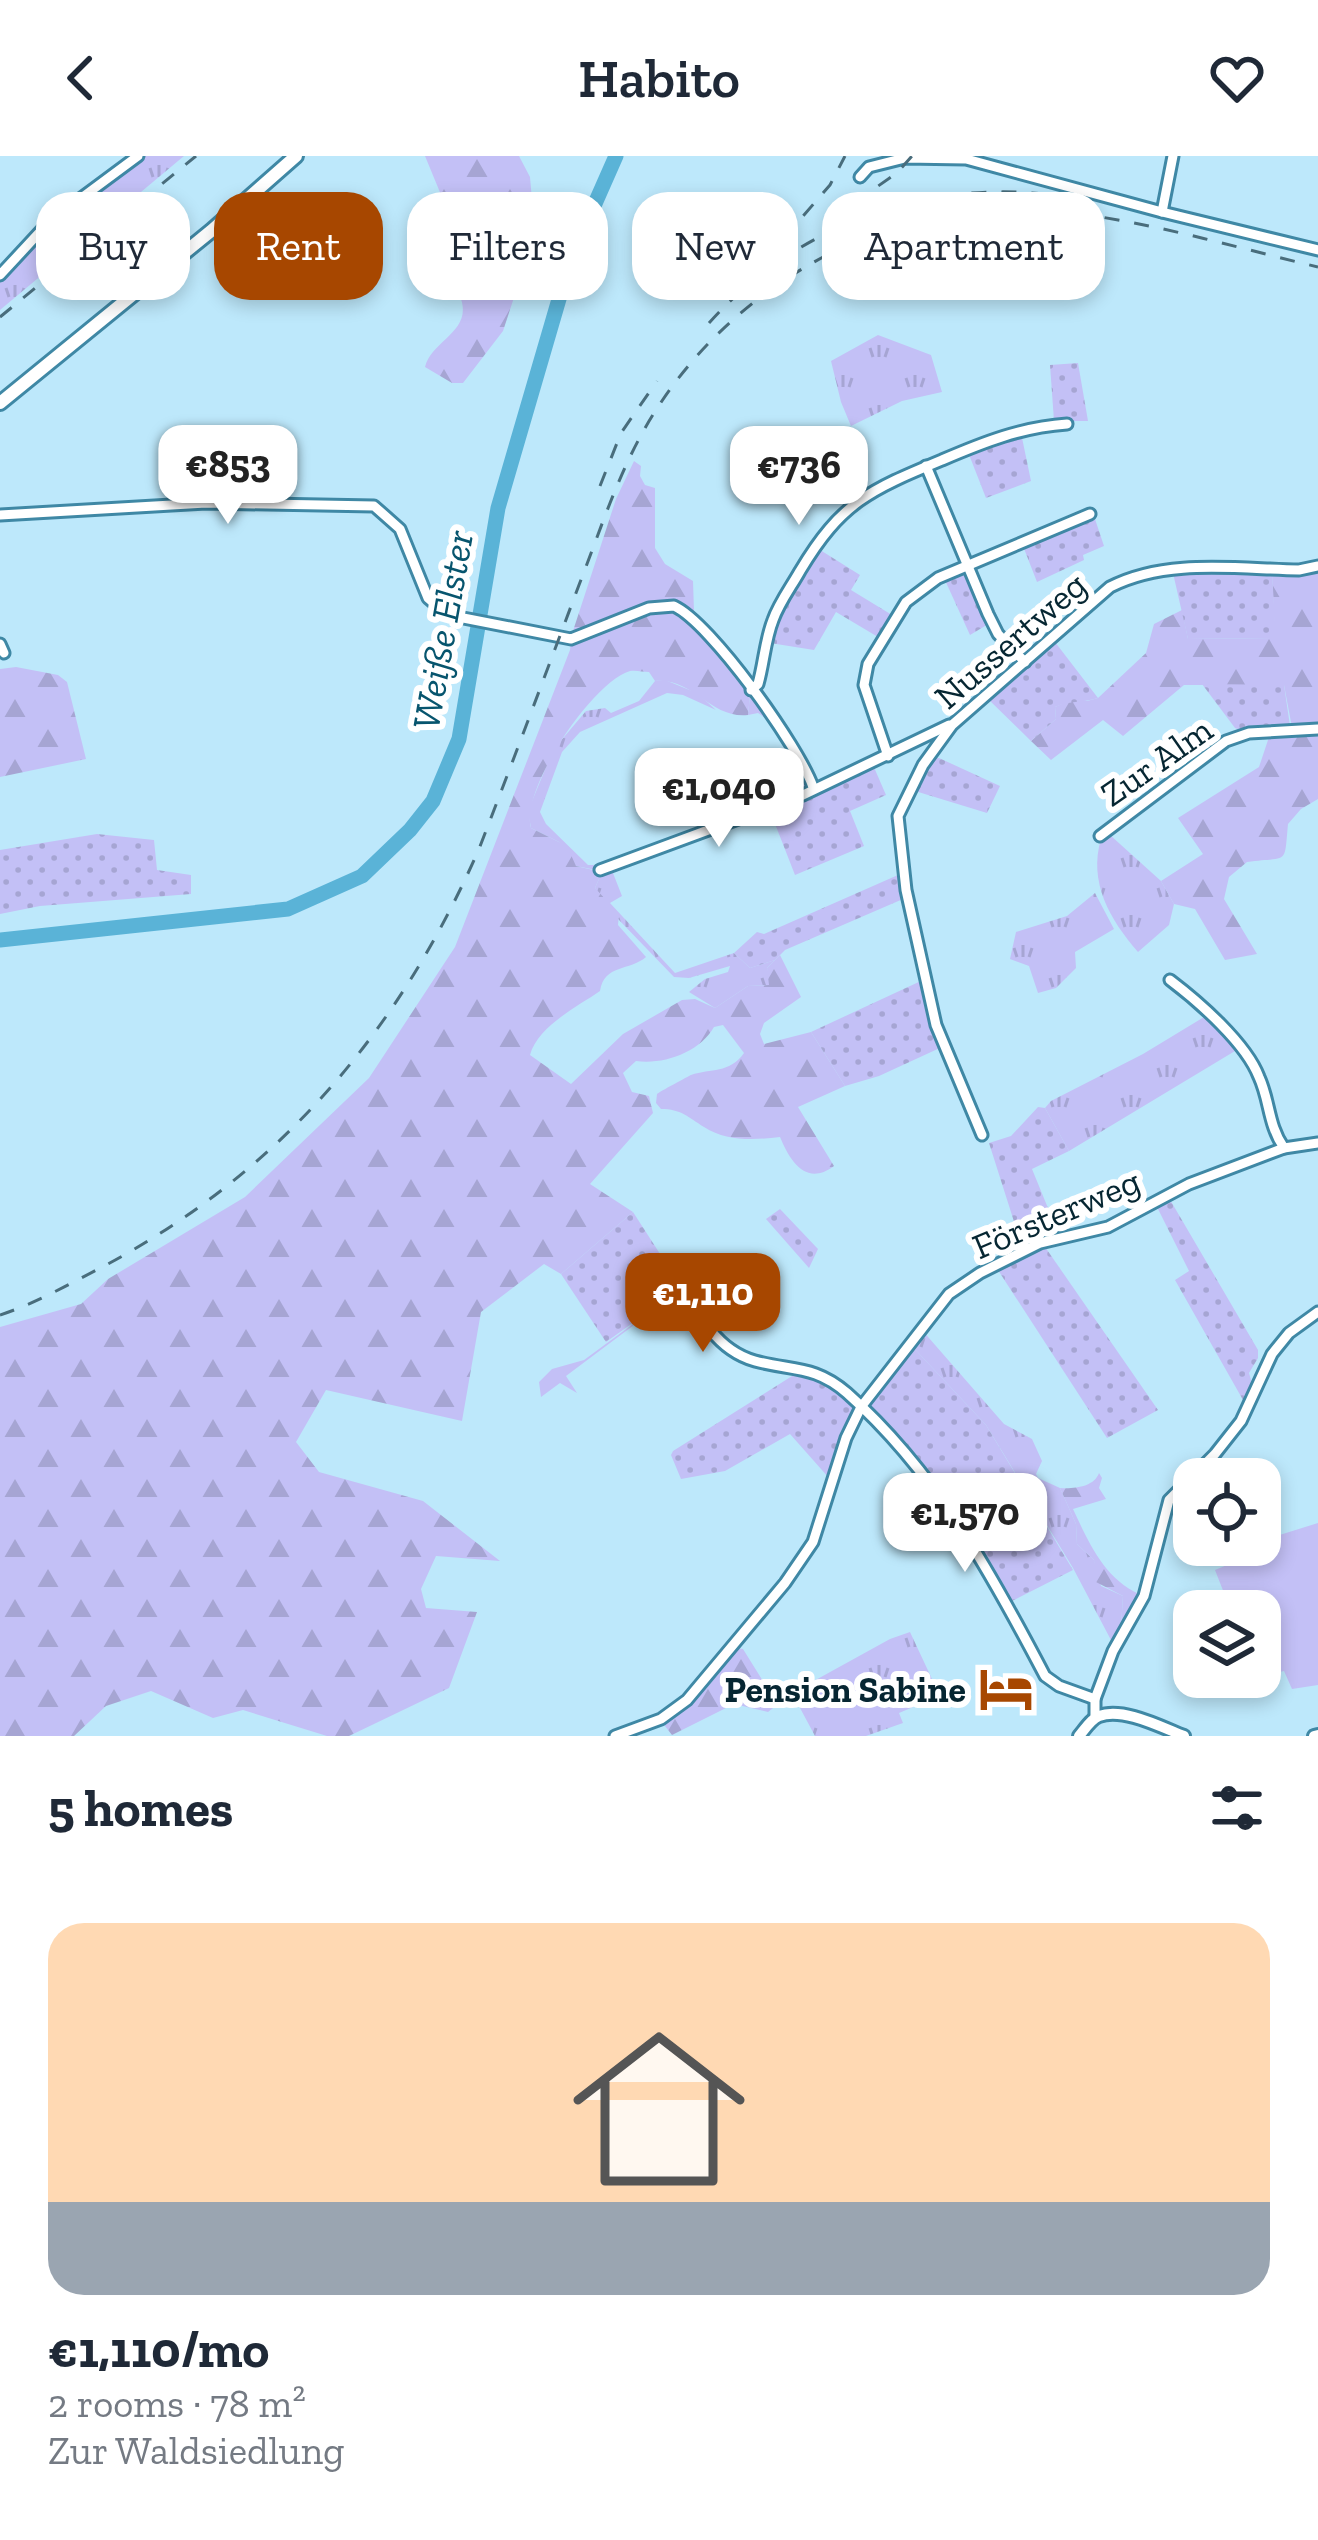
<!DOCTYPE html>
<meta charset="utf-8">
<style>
:root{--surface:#fff;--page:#f2f2f3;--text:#1f2937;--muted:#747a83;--line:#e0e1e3;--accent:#a74700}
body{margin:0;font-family:"Zilla Slab",serif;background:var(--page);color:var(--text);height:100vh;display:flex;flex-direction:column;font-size:45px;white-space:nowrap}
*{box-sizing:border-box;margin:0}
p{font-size:39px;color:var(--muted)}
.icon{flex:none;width:66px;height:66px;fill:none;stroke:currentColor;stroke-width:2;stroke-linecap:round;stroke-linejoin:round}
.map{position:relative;height:1580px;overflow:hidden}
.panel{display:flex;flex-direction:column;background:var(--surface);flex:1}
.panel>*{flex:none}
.banner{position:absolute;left:36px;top:36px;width:1248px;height:108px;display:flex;gap:24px}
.buttons{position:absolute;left:1173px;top:1302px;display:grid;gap:24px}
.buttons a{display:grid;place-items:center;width:108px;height:108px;border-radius:24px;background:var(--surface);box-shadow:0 6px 18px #0003;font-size:60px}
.price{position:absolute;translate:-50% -102px;padding:0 27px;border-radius:24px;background:#fff;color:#222;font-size:39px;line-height:78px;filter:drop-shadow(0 3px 6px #0008)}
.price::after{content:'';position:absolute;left:50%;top:72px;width:36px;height:27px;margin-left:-18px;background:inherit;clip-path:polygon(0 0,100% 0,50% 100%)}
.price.current{background:var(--accent);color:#fff}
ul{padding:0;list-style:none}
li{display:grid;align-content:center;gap:24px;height:636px;padding:0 48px}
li+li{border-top:3px solid var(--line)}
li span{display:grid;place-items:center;height:372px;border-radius:36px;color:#555}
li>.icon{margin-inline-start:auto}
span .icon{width:216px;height:216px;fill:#fffc;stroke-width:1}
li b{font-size:51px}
h2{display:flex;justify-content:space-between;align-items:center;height:144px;padding:0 48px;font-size:51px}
.tag{padding:0 42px;border-radius:36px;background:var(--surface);box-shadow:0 6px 18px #0003;font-size:42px;line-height:108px}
.tag.current{background:var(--accent);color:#fff}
header{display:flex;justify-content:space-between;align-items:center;height:156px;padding:0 48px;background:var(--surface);font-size:54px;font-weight:600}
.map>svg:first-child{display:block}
</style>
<header><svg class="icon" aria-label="back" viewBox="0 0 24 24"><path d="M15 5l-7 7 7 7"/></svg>Habito<svg class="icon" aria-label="heart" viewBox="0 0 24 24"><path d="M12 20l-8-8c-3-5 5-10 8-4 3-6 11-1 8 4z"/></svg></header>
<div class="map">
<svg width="1318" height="1580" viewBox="0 0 1318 1580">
<defs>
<pattern id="grass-tufts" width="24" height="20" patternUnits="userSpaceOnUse" patternTransform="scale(3)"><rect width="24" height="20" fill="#c3c0f6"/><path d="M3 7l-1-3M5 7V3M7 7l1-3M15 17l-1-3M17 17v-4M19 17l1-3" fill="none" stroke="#a6a5d3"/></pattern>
<pattern id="forest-firs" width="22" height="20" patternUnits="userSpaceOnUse" patternTransform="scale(3)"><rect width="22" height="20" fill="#c3c0f6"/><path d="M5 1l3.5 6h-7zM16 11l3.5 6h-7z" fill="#a6a5d3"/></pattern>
<pattern id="garden-dots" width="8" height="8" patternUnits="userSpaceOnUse" patternTransform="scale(3)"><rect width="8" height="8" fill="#c3c0f6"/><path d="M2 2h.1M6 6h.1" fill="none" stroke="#a6a5d3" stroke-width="1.8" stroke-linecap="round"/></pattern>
</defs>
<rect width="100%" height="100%" fill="#bde8fb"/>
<g fill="url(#grass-tufts)">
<polygon points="143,0 184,0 0,154 0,123 51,69"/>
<polygon points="878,179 931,199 942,236 902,245 851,270 841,246 831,205"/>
<path d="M 665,524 L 697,537 L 716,554 L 683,539 L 667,537 L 580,576 L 562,596 L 540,656 L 546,668 L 588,709 L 603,709 L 801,634 C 809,611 778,569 758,557 L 748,559 L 750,539 L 797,599 L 808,629 L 807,633 L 596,714 L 576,710 L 559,686 L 531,672 L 528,655 L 553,594 L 586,555 L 605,552 L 611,557 L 639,545 L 655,525 Z"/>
<path d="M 1110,679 L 1161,725 L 1174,748 L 1169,769 L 1138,796 C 1110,764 1088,726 1101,683 Z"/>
<polygon points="611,712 622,740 610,747 675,817 734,797 750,812 775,804 767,812 771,824 769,829 748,830 715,852 689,836 705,823 728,816 730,810 689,822 674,821 619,764 595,732 602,716"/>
<polygon points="1095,737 1114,773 1075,796 1076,812 1056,832 1038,837 1029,810 1010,803 1016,776 1067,760"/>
<polygon points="1209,858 1235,895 1069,995 1045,952 1051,945 1143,898"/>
<polygon points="682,1132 709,1180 695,1168 681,1145 670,1142 566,1220 577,1237 560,1227 541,1241 539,1226 552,1213 584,1204"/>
<polygon points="922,1174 1004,1268 1032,1283 1042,1305 1036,1318 1038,1322 1060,1332 1076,1368 1077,1388 1094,1404 1101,1430 1123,1440 1121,1471 1112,1486 1073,1412 986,1269 910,1188"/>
<polygon points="910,1476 932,1523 932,1543 899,1557 903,1567 866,1580 815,1580 792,1537 890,1483"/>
</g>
<g fill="url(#forest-firs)">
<path d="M 425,0 L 519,0 L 530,21 L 535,78 L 503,175 L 463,227 L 452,227 L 425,211 C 432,183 476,175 459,138 L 472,114 Z"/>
<path d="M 634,305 L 641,310 L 640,320 L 645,329 L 655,332 L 655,392 L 665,408 L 693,425 L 694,455 L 707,472 L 710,485 L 750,539 L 748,559 C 710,563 693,521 655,525 L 649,516 C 643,516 636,514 630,515 C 592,526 520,634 531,672 L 567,690 L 576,710 L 602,716 L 595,732 L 619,758 L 618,769 L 646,801 C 630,815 604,808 600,835 C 577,851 538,870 530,899 L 571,928 L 623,878 L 682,844 L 695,843 L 715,852 L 748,830 L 769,829 L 767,812 L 780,799 L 801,841 L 764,867 L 760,878 L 764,888 L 811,876 L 845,930 L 798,951 L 834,1010 C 806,1031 790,1005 780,981 C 755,984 727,986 704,971 C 688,961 681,953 661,953 L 656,947 L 657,938 C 659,936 689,920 691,919 C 711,912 729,918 744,897 L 723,869 L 714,871 C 700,896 664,909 636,905 L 623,917 L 632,936 L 649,940 L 653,957 L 590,1028 L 633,1056 L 561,1118 L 544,1108 L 481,1156 L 462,1265 L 326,1234 L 296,1286 L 319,1316 L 423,1345 L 500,1405 L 436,1400 L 421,1433 L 426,1452 L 477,1456 L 449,1532 L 349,1580 L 327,1580 L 243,1554 L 213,1562 L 151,1535 L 106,1550 L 74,1580 L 0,1580 L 0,1171 L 81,1148 L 108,1123 L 245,1041 L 369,922 L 455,791 L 570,494 L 572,478 L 616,343 Z"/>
<path d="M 1272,417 L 1318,417 L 1318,643 L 1301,653 L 1288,668 C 1284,711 1289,700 1247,706 L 1229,721 L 1224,743 L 1257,798 L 1225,804 L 1195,753 L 1174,748 L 1161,725 L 1203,698 L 1178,662 L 1259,611 L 1270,578 L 1288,581 L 1293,577 L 1284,529 L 1184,529 L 1123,580 L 1103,564 L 1051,604 L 1031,585 L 1056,563 L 1055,551 L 1075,542 L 1087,545 L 1098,542 L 1146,497 L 1154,468 L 1182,454 L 1188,483 L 1275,482 Z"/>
<polygon points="16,511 58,519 67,526 86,603 0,621 0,513"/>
<path d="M 1099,1317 L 1102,1322 L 1099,1332 L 1106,1343 L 1073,1353 C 1089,1387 1104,1422 1139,1438 L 1121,1471 L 1123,1440 L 1096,1426 L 1094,1404 L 1077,1388 L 1076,1368 L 1060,1332 C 1074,1333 1094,1331 1099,1317 Z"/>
<polygon points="736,1492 743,1493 766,1530 772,1535 792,1537 768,1556 734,1548 672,1579 661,1565"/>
</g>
<g fill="url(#garden-dots)">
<polygon points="1078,207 1088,265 1054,265 1050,209"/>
<polygon points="1021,277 1031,325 986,342 968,296"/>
<polygon points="1094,360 1104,390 1083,399 1084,404 1037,426 1023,390"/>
<polygon points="817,392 860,419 851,434 892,459 878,481 836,456 814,494 770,487 776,461"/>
<polygon points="961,415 967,418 990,467 970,479 944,422"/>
<polygon points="1173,417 1272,417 1276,482 1188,483"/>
<path d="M 1055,486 L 1098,542 C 1083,547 1071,544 1055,551 L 1056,563 L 1031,585 L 987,542 Z"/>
<polygon points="1202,528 1284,529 1290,570 1243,575 1235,572"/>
<polygon points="939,602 1000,630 987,657 915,635 929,603"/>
<polygon points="873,609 886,639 850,655 864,690 795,719 770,655"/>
<polygon points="97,678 154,684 157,714 191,719 191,738 40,750 0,758 0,694"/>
<polygon points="898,719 903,743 785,794 775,804 750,812 734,797 757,776 764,778"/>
<polygon points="923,824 942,891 879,920 845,930 811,876"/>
<polygon points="1038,951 1045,952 1069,995 1032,1013 1059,1079 1034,1087 1017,1075 989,987 1011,980"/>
<polygon points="1169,1042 1258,1194 1258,1202 1249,1217 1253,1231 1243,1244 1175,1124 1189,1115 1156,1049"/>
<polygon points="780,1053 818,1093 809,1112 766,1063"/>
<polygon points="633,1056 682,1132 606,1186 561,1118"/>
<polygon points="1043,1088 1158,1254 1107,1282 996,1111"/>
<path d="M 910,1188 L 986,1269 L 1073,1414 L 1010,1446 C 968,1374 927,1308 867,1249 Z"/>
<polygon points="800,1215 833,1229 855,1250 829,1322 790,1278 725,1315 681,1323 671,1299 673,1295"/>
</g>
<polygon fill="#c3c0f6" points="1318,1367 1318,1529 1292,1533 1284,1515 1262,1520 1260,1455 1231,1455 1215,1414 1244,1402 1241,1390 1260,1389 1260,1385"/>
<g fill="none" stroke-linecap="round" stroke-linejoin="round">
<polyline stroke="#5ab3d7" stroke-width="15" points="0,784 288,753 362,720 410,674 433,645 459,583 498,352 571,102 616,0"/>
<defs>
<g id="minor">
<polyline points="860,21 869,11 905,2 966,3 1162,56 1318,94"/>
<polyline points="1162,56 1173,0"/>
<polyline points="0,119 49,66 138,0"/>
<polyline points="926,310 988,458 998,478 1025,506"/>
<path d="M 0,359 L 206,347 L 374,350 L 400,373 L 428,442 L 448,459 L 571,483 L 649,452 L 674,450 C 711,467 799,591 813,631"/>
<polyline points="0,488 4,497"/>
<path d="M 751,534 L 758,528 C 764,507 765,484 773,464 C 779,447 791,431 800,415 C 841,346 870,334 942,304 C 984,286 1022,271 1067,268"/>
<polyline points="888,600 864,529 868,508 906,446 938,422 1090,358"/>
<polyline points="1100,680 1226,585 1249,577 1318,573"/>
<polyline points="600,714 803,639 949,569"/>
<path d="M 1170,824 C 1199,846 1246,887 1259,921 C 1270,945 1268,969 1284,992"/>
<path d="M 982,979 L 936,869 L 906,734 L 898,660 L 923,609 L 952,569 L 1110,431 C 1166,402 1237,413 1299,414 L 1318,410"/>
<path d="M 683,1127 C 699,1159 716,1194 755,1205 C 792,1215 815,1209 847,1237 C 936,1316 991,1417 1045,1520 L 1059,1530 L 1095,1543"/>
<polyline points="1095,1561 1095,1543 1113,1495 1144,1440 1169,1344 1215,1298 1241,1265 1272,1198 1289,1177 1318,1156"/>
<polyline points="615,1580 661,1563 687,1544 785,1427 813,1386 846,1282 861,1251 949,1138 980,1117 1040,1087 1108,1071 1189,1028 1284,992 1318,987"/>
</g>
<g id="tertiary">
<path d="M 1079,1580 C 1085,1573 1091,1563 1099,1560 C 1123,1551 1161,1571 1184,1580"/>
<polyline points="1314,1580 1318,1579"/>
</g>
<polyline id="secondary" points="0,247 211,75 296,0"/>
</defs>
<use href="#minor" stroke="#3f88a5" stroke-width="15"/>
<use href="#tertiary" stroke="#3f88a5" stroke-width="16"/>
<use href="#secondary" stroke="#3f88a5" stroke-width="18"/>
<use href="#minor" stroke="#fff" stroke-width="9"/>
<use href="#tertiary" stroke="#fff" stroke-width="10"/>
<use href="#secondary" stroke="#fff" stroke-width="12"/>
<g stroke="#496d7c" stroke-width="3" stroke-dasharray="15 15" stroke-linecap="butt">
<polyline points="829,64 897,17 912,0"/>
<polyline points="764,105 830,29 845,0"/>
<polyline points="0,161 196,0"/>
<path d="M 709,167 C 802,63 942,17 1078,43"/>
<polyline points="600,330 621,277 657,225"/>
<path d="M 0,1159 C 37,1147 73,1126 108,1108 C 283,1013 399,875 479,693 C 513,605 546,517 579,429 C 602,370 621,308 656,254 C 733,133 877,48 1023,53 C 1123,57 1221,88 1318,111"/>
</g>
</g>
<defs>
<symbol id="hotel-bare" viewBox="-9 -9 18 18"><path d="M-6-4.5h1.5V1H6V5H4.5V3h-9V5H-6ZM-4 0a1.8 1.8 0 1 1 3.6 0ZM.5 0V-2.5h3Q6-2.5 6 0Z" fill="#a74700" stroke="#fff" stroke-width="2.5" paint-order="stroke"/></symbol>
</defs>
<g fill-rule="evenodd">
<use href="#hotel-bare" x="968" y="1495" width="76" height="76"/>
</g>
<g text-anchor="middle" stroke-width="12" stroke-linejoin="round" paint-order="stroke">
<g font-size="36" fill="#062632" stroke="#fff">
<text transform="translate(1010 484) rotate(-41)" y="13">Nussertweg</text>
<text transform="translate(1156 605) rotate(-35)" y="13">Zur Alm</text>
<text transform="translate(1056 1057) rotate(-23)" y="13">Försterweg</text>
</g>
<g font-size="36" font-weight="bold" fill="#062632" stroke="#fff" text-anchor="end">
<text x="966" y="1546">Pension Sabine</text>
</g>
<g font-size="39" font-style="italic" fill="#07556e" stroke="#fff">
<text transform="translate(442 474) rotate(-80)" y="14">Weiße Elster</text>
</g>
</g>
</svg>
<div class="buttons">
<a><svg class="icon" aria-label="locate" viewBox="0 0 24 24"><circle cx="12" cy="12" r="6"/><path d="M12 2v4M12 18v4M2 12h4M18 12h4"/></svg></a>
<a><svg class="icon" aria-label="layers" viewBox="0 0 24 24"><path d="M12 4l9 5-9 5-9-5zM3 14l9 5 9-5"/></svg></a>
</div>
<b class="price" style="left:228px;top:371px">€853</b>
<b class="price" style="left:799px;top:372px">€736</b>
<b class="price" style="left:719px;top:694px">€1,040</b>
<b class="price current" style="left:703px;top:1199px">€1,110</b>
<b class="price" style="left:965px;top:1419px">€1,570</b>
<div class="banner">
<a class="tag">Buy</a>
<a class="tag current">Rent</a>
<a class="tag">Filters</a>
<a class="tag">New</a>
<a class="tag">Apartment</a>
</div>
</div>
<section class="panel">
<h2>5 homes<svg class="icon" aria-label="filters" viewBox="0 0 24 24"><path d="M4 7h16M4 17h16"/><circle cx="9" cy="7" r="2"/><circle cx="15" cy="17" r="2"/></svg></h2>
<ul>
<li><span style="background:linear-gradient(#ffd9b3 75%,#9aa5b1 0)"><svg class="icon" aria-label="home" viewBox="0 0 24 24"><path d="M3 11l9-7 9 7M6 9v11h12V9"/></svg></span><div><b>€1,110/mo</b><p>2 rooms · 78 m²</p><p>Zur Waldsiedlung</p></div></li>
</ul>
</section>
